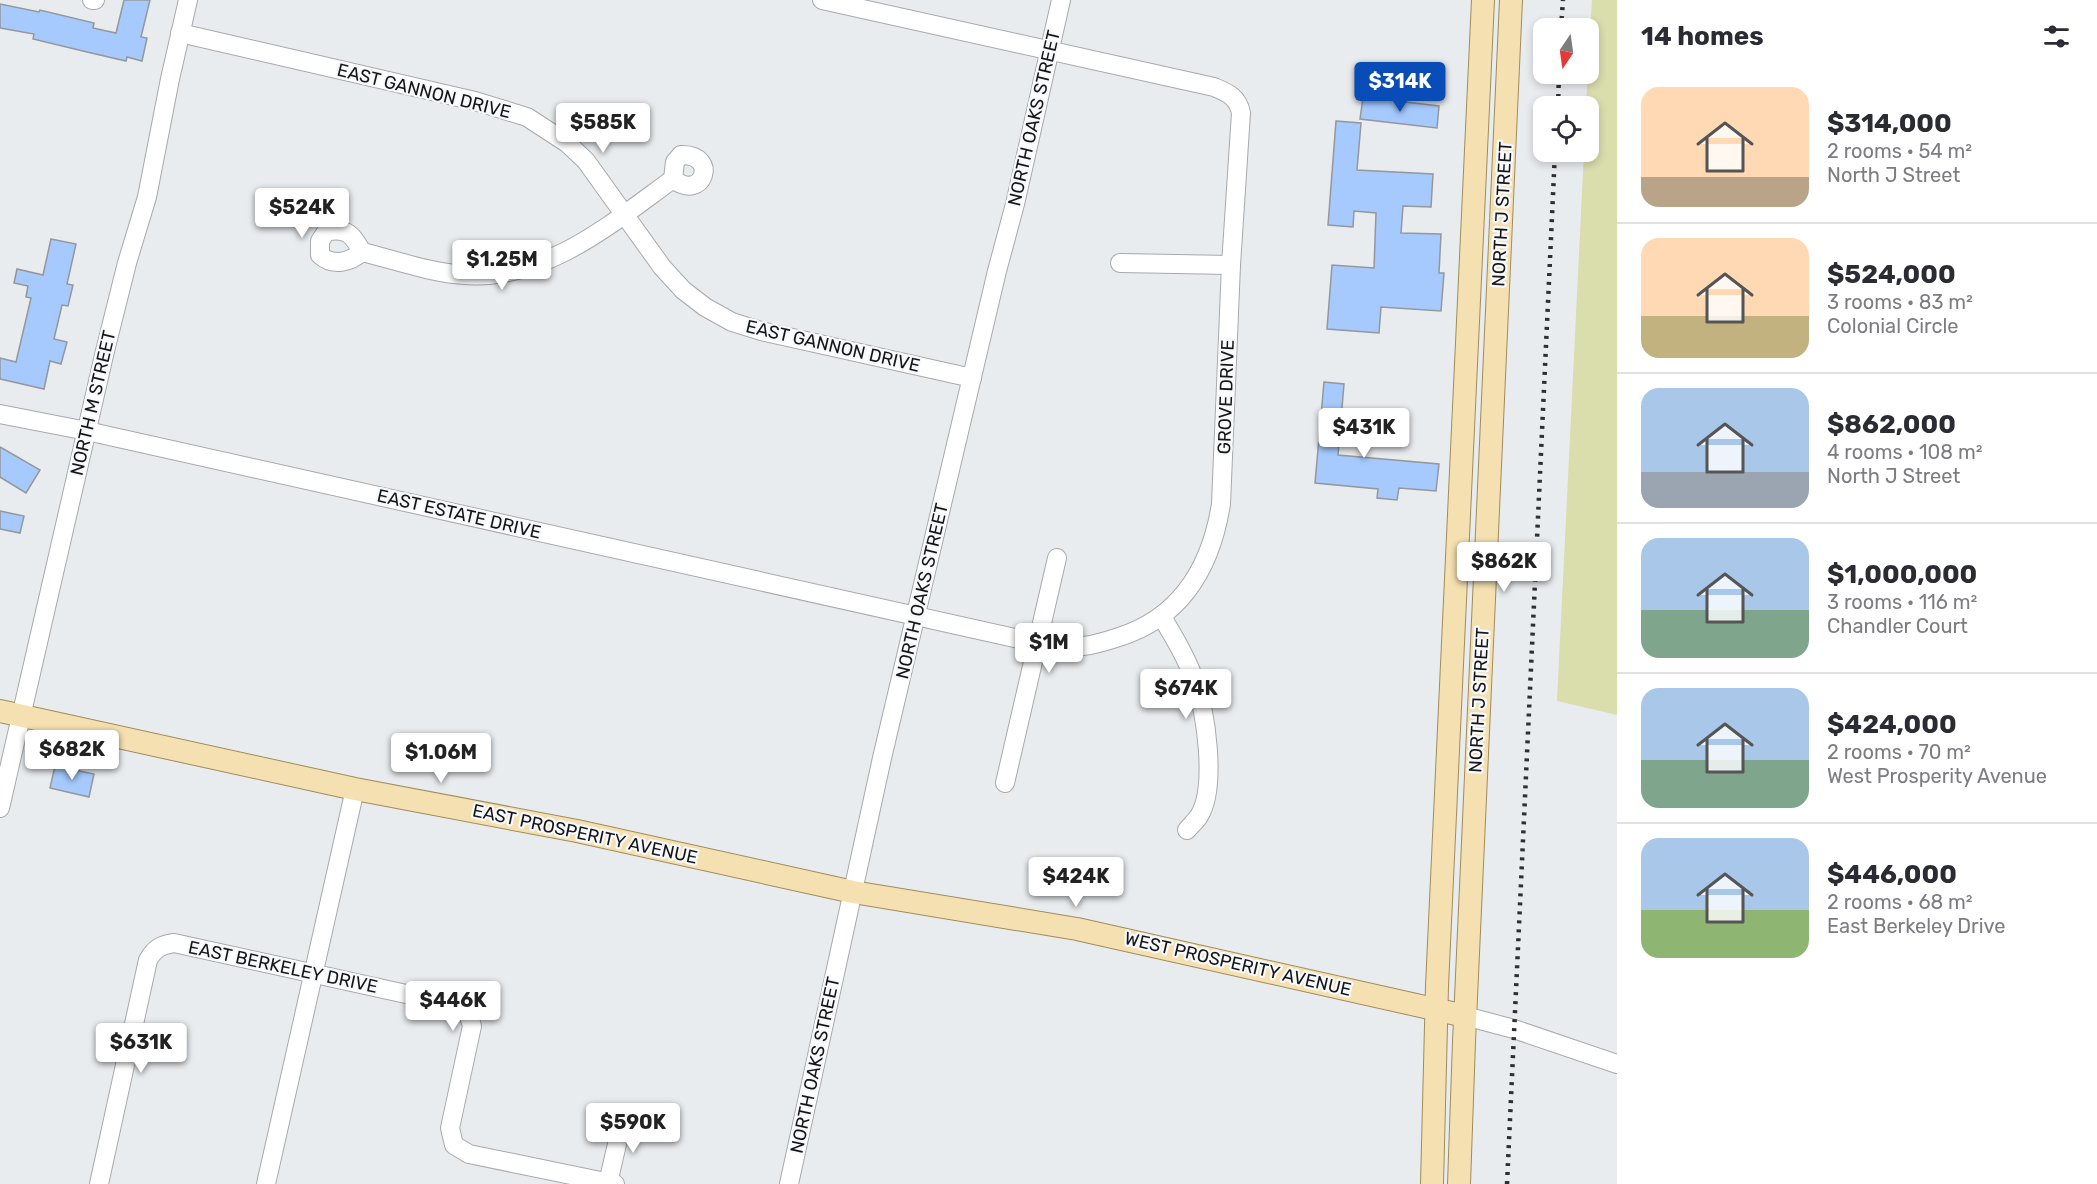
<!DOCTYPE html>
<meta charset="utf-8">
<style>
:root{--surface:#fff;--page:#f2f2f3;--text:#2b2b33;--muted:#7c7c81;--line:#e1e1e2;--accent:#084db7}
body{margin:0;font-family:Rubik,sans-serif;background:var(--page);color:var(--text);height:100vh;display:flex;flex-direction:column;font-size:22px;white-space:nowrap}
*{box-sizing:border-box;margin:0}
p{font-size:20px;color:var(--muted)}
.icon{flex:none;width:33px;height:33px;fill:none;stroke:currentColor;stroke-width:2;stroke-linecap:round;stroke-linejoin:round}
.map{position:relative;flex:1;overflow:hidden}
.panel{display:flex;flex-direction:column;background:var(--surface);width:480px}
.panel>*{flex:none}
.needle{width:39px;rotate:193deg}
.buttons{position:absolute;left:1533px;top:18px;display:grid;gap:12px}
.buttons a{display:grid;place-items:center;width:66px;height:66px;border-radius:12px;background:var(--surface);box-shadow:0 3px 9px #0003;font-size:30px}
.price{position:absolute;translate:-50% -51px;padding:0 14px;border-radius:6px;background:#fff;color:#222;font-size:20px;line-height:39px;filter:drop-shadow(0 2px 3px #0008)}
.price::after{content:'';position:absolute;left:50%;top:36px;width:18px;height:14px;margin-left:-9px;background:inherit;clip-path:polygon(0 0,100% 0,50% 100%)}
.price.selected{background:var(--accent);color:#fff}
ul{padding:0;list-style:none}
li{display:flex;align-items:center;gap:18px;height:150px;padding:0 24px}
li+li{border-top:2px solid var(--line)}
li span{display:grid;place-items:center;flex:none;width:168px;height:120px;border-radius:18px;color:#555}
li>.icon{margin-inline-start:auto}
span .icon{width:72px;height:72px;fill:#fffc;stroke-width:1}
li b{font-size:26px}
h2{display:flex;justify-content:space-between;align-items:center;height:72px;padding:0 24px;font-size:26px}
main{display:flex;flex:1;min-height:0}
.map>svg:first-child{display:block}
</style>
<main>
<div class="map">
<svg width="1617" height="1184" viewBox="0 0 1617 1184">
<rect width="100%" height="100%" fill="#e9ecef"/>
<polygon fill="#daddac" points="1592,0 1617,0 1617,715 1557,701 1584,152 1588,152 1588,106 1586,106"/>
<g fill="#a6cafe" stroke="#95979a" stroke-width="1.5">
<polygon points="124,0 150,0 141,37 147,38 142,61 127,57 126,61 87,52 33,39 34,34 0,28 0,4 39,12 40,10 94,23 93,28 116,33"/>
<polygon points="1363,97 1439,106 1437,128 1360,119"/>
<polygon points="1336,121 1361,123 1357,170 1433,174 1431,207 1403,206 1401,233 1441,234 1439,273 1444,273 1441,311 1381,307 1379,333 1327,329 1332,265 1374,268 1376,213 1354,211 1353,227 1328,225"/>
<polygon points="51,239 76,244 67,284 73,285 68,306 62,305 54,339 67,342 61,364 50,361 44,389 0,379 0,358 16,362 31,298 26,297 28,286 14,283 17,269 43,275"/>
<polygon points="1324,382 1344,384 1338,455 1439,464 1436,491 1399,488 1397,500 1377,498 1378,489 1315,483"/>
<polygon points="0,447 40,470 26,493 0,477"/>
<polygon points="0,511 24,516 20,533 0,529"/>
<polygon points="55,766 94,774 89,797 50,788"/>
</g>
<g fill="none" stroke-linecap="round" stroke-linejoin="round">
<defs>
<g id="minor">
<polyline points="92,0 95,0"/>
<polyline points="180,33 475,101 527,117 567,143 586,161 662,267 683,290 705,307 732,322 761,331 972,378"/>
<path d="M 681,155 C 720,154 703,203 673,179 L 675,162 Z"/>
<path d="M 362,252 C 350,262 333,267 320,255 L 320,241 L 326,232 C 347,227 353,235 362,252 C 395,260 431,273 465,275 C 545,281 612,223 673,179"/>
<polyline points="1120,263 1231,265"/>
<path d="M 0,414 L 87,431 L 1037,643 C 1052,645 1068,648 1083,646 C 1095,645 1107,641 1119,637 C 1182,617 1211,567 1221,504 L 1231,265 L 1241,113 C 1238,97 1228,93 1214,87 L 822,0"/>
<path d="M 1162,617 C 1174,637 1186,657 1194,679 C 1206,708 1217,788 1199,816 C 1196,821 1191,825 1187,830"/>
<polyline points="1005,783 1057,558"/>
<polyline points="0,808 105,351 127,263 147,197 170,79 188,0"/>
<polyline points="1465,1016 1514,1029 1617,1064"/>
<polyline points="608,1183 623,1118"/>
<path d="M 99,1184 L 148,960 C 155,948 161,945 174,943 L 456,1005 C 467,1010 469,1015 472,1026 L 450,1128 L 454,1145 L 469,1154 L 615,1184"/>
<polyline points="266,1184 355,789"/>
<polyline points="789,1184 882,758 997,271 1015,204 1061,0"/>
</g>
<g id="major">
<polyline points="0,711 355,789 577,831 853,892 1077,929 1465,1016"/>
<polyline points="1432,1184 1437,986 1483,0"/>
<polyline points="1459,1184 1464,1042 1511,0"/>
</g>
</defs>
<use href="#minor" stroke="#a7a9ac" stroke-width="20"/>
<use href="#major" stroke="#a18c59" stroke-width="24"/>
<use href="#minor" stroke="#fff" stroke-width="18"/>
<use href="#major" stroke="#f4e0b0" stroke-width="22"/>
<g stroke="#2d2f30" stroke-width="4.5" stroke-dasharray="3 6" stroke-linecap="butt">
<polyline points="1561,28 1563,0"/>
<polyline points="1558,106 1559,74"/>
<polyline points="1507,1184 1555,152"/>
</g>
</g>
<g text-anchor="middle" stroke-width="4.5" stroke-linejoin="round" paint-order="stroke">
<g font-size="18" fill="#151617" stroke="#f7f9fc">
<text transform="translate(424 91) rotate(14)" y="6">EAST GANNON DRIVE</text>
<text transform="translate(1034 118) rotate(-77)" y="6">NORTH OAKS STREET</text>
<text transform="translate(1502 214) rotate(-87)" y="6">NORTH J STREET</text>
<text transform="translate(833 346) rotate(13)" y="6">EAST GANNON DRIVE</text>
<text transform="translate(1226 397) rotate(-88)" y="6">GROVE DRIVE</text>
<text transform="translate(93 403) rotate(-77)" y="6">NORTH M STREET</text>
<text transform="translate(459 514) rotate(13)" y="6">EAST ESTATE DRIVE</text>
<text transform="translate(922 591) rotate(-77)" y="6">NORTH OAKS STREET</text>
<text transform="translate(1479 700) rotate(-87)" y="6">NORTH J STREET</text>
<text transform="translate(585 834) rotate(12)" y="6">EAST PROSPERITY AVENUE</text>
<text transform="translate(1238 964) rotate(13)" y="6">WEST PROSPERITY AVENUE</text>
<text transform="translate(283 967) rotate(12)" y="6">EAST BERKELEY DRIVE</text>
<text transform="translate(815 1065) rotate(-78)" y="6">NORTH OAKS STREET</text>
</g>
</g>
</svg>
<div class="buttons">
<a><svg class="needle" viewBox="-14 -14 28 28"><path d="M0-13l5 13h-10z" fill="#e53935"/><path d="M0 13l5-13h-10z" fill="#7c7c81"/></svg></a>
<a><svg class="icon" aria-label="locate" viewBox="0 0 24 24"><circle cx="12" cy="12" r="6"/><path d="M12 2v4M12 18v4M2 12h4M18 12h4"/></svg></a>
</div>
<b class="price selected" style="left:1400px;top:113px">$314K</b>
<b class="price" style="left:603px;top:154px">$585K</b>
<b class="price" style="left:302px;top:239px">$524K</b>
<b class="price" style="left:502px;top:291px">$1.25M</b>
<b class="price" style="left:1364px;top:459px">$431K</b>
<b class="price" style="left:1504px;top:593px">$862K</b>
<b class="price" style="left:1049px;top:674px">$1M</b>
<b class="price" style="left:1186px;top:720px">$674K</b>
<b class="price" style="left:72px;top:781px">$682K</b>
<b class="price" style="left:441px;top:784px">$1.06M</b>
<b class="price" style="left:1076px;top:908px">$424K</b>
<b class="price" style="left:453px;top:1032px">$446K</b>
<b class="price" style="left:141px;top:1074px">$631K</b>
<b class="price" style="left:633px;top:1154px">$590K</b>
</div>
<section class="panel">
<h2>14 homes<svg class="icon" aria-label="filters" viewBox="0 0 24 24"><path d="M4 7h16M4 17h16"/><circle cx="9" cy="7" r="2"/><circle cx="15" cy="17" r="2"/></svg></h2>
<ul>
<li><span style="background:linear-gradient(#ffd9b3 75%,#b9a48a 0)"><svg class="icon" aria-label="home" viewBox="0 0 24 24"><path d="M3 11l9-7 9 7M6 9v11h12V9"/></svg></span><div><b>$314,000</b><p>2 rooms · 54 m²</p><p>North J Street</p></div></li>
<li><span style="background:linear-gradient(#ffd9b3 65%,#c2b280 0)"><svg class="icon" aria-label="home" viewBox="0 0 24 24"><path d="M3 11l9-7 9 7M6 9v11h12V9"/></svg></span><div><b>$524,000</b><p>3 rooms · 83 m²</p><p>Colonial Circle</p></div></li>
<li><span style="background:linear-gradient(#a9c7e8 70%,#9aa5b1 0)"><svg class="icon" aria-label="home" viewBox="0 0 24 24"><path d="M3 11l9-7 9 7M6 9v11h12V9"/></svg></span><div><b>$862,000</b><p>4 rooms · 108 m²</p><p>North J Street</p></div></li>
<li><span style="background:linear-gradient(#a9c7e8 60%,#7fa58c 0)"><svg class="icon" aria-label="home" viewBox="0 0 24 24"><path d="M3 11l9-7 9 7M6 9v11h12V9"/></svg></span><div><b>$1,000,000</b><p>3 rooms · 116 m²</p><p>Chandler Court</p></div></li>
<li><span style="background:linear-gradient(#a9c7e8 60%,#7fa58c 0)"><svg class="icon" aria-label="home" viewBox="0 0 24 24"><path d="M3 11l9-7 9 7M6 9v11h12V9"/></svg></span><div><b>$424,000</b><p>2 rooms · 70 m²</p><p>West Prosperity Avenue</p></div></li>
<li><span style="background:linear-gradient(#a9c7e8 60%,#8fb573 0)"><svg class="icon" aria-label="home" viewBox="0 0 24 24"><path d="M3 11l9-7 9 7M6 9v11h12V9"/></svg></span><div><b>$446,000</b><p>2 rooms · 68 m²</p><p>East Berkeley Drive</p></div></li>
</ul>
</section>
</main>
